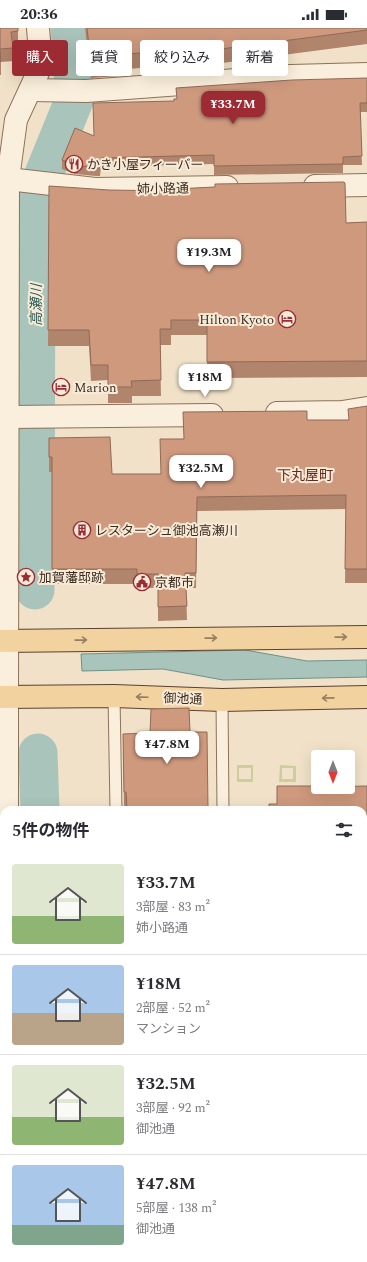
<!DOCTYPE html>
<html lang="ja">
<meta charset="utf-8">
<style>
:root{--surface:#fff;--page:#f2f2f3;--text:#2b2b33;--muted:#7c7c81;--line:#e1e1e2;--accent:#9d2b34}
body{margin:0;font-family:Spectral,"Noto Sans JP",serif;background:var(--page);color:var(--text);height:100vh;display:flex;flex-direction:column;font-size:15px;white-space:nowrap}
*{box-sizing:border-box;margin:0}
p{font-size:13px;color:var(--muted)}
.icon{flex:none;width:22px;height:22px;fill:none;stroke:currentColor;stroke-width:2;stroke-linecap:round;stroke-linejoin:round}
.map{position:relative;flex:1;overflow:hidden}
.details{position:absolute;left:0px;top:778px;width:367px;height:456px;display:flex;flex-direction:column;background:var(--surface);border-radius:12px 12px 0 0;box-shadow:0 4px 16px #0002}
.details>*{flex:none}
.guide{position:absolute;left:12px;top:12px;width:343px;height:36px;display:flex;gap:8px}
.needle{width:26px;rotate:180deg}
.controls{position:absolute;left:311px;top:722px;display:grid;gap:8px}
.controls a{display:grid;place-items:center;width:44px;height:44px;border-radius:4px;background:var(--surface);box-shadow:0 4px 16px #0002;font-size:20px}
.price{position:absolute;translate:-50% -34px;padding:0 9px;border-radius:8px;background:#fff;color:#222;font-size:13px;line-height:26px;filter:drop-shadow(0 1px 2px #0008)}
.price::after{content:'';position:absolute;left:50%;top:24px;width:12px;height:9px;margin-left:-6px;background:inherit;clip-path:polygon(0 0,100% 0,50% 100%)}
.price.on{background:var(--accent);color:#fff}
ul{padding:0;list-style:none}
li{display:flex;align-items:center;gap:12px;height:100px;padding:0 12px}
li+li{border-top:1px solid var(--line)}
li span{display:grid;place-items:center;flex:none;width:112px;height:80px;border-radius:4px;color:#555}
li>.icon{margin-inline-start:auto}
span .icon{width:48px;height:48px;fill:#fffc;stroke-width:1}
li b{font-size:17px}
h2{display:flex;justify-content:space-between;align-items:center;height:48px;padding:0 12px;font-size:17px}
.chip{padding:0 14px;border-radius:4px;background:var(--surface);box-shadow:0 4px 16px #0002;font-size:14px;line-height:36px}
.chip.on{background:var(--accent);color:#fff}
.status{display:flex;justify-content:space-between;align-items:center;height:28px;padding:0 20px;background:var(--surface);direction:ltr}
.status svg{height:11px;fill:currentColor}
.map>svg:first-child{display:block}
</style>
<div class="status"><b>20:36</b><svg viewBox="0 0 49 12"><path d="M0 12V9h3v3zM5 12V6h3v6zM10 12V3h3v9zM15 12V0h3v12zM26 1h20v11H26zM47 4h2v5h-2z"/></svg></div>
<div class="map">
<svg width="367" height="1234" viewBox="0 0 367 1234">
<rect width="100%" height="100%" fill="#f0e1c8"/>
<g fill="#ccce9b" fill-rule="evenodd">
<path d="M 237,737 L 253,737 L 253,754 L 237,754 ZM 251,740 L 251,751 L 239,751 L 239,740 Z"/>
<path d="M 280,737 L 296,738 L 296,754 L 279,754 ZM 282,740 L 293,740 L 293,751 L 282,751 Z"/>
</g>
<polygon fill="#a9c4ba" stroke="#6f9287" points="245,622 307,633 367,632 367,649 223,652 163,641 82,643 81,626"/>
<g fill="none" stroke-linecap="round" stroke-linejoin="round">
<g stroke="#a9c4ba" stroke-width="39">
<polyline points="35,562 36,184 39,165 44,146 75,70 70,0"/>
<polyline points="38,725 40,782"/>
</g>
<defs>
<g id="service">
<polyline points="114,668 116,782"/>
<polyline points="222,672 223,782"/>
<polyline points="52,1234 54,1230"/>
</g>
<g id="minor">
<polyline points="31,62 86,63 291,48 367,46"/>
<polyline points="8,151 95,161 227,159"/>
<polyline points="315,158 367,157"/>
<polyline points="277,385 342,384 367,380"/>
<polyline points="8,389 212,387"/>
<polyline points="7,669 7,782"/>
<polyline points="31,1230 32,1234"/>
</g>
<polyline id="tertiary" points="7,669 8,151 16,92 41,38 38,0"/>
<g id="primary">
<polyline points="0,613 367,609"/>
<polyline points="0,669 114,668 222,672 367,669"/>
</g>
</defs>
<use href="#service" stroke="#8c725c" stroke-width="13"/>
<use href="#minor" stroke="#8c725c" stroke-width="24"/>
<use href="#tertiary" stroke="#8c725c" stroke-width="24"/>
<use href="#primary" stroke="#5a4130" stroke-width="24"/>
<use href="#service" stroke="#faefdc" stroke-width="11"/>
<use href="#minor" stroke="#faefdc" stroke-width="22"/>
<use href="#tertiary" stroke="#faefdc" stroke-width="22"/>
<use href="#primary" stroke="#f2d3a0" stroke-width="22"/>
</g>
<g fill="#b1846c">
<polygon points="0,0 18,3 18,17 13,18 13,33 1,34 1,47 0,47"/>
<polygon points="85,0 367,0 367,16 222,35 222,41 174,44 173,37 118,42 118,48 91,50"/>
<polygon points="367,50 367,84 360,84 362,137 343,137 343,145 214,147 214,136 101,139 100,148 96,148 75,146 62,141 62,132 94,108 174,73 177,71 176,60"/>
<polygon points="49,158 346,195 367,194 367,349 207,350 207,307 171,307 171,317 160,317 161,368 132,368 132,375 108,375 108,352 91,353 89,318 48,318"/>
<polygon points="367,378 367,555 345,555 346,481 197,483 196,560 186,560 187,592 158,593 158,560 137,560 137,556 52,556 52,444 49,444 49,410 112,446 161,446 183,411 307,392 348,392"/>
<polygon points="189,680 126,781 124,781 123,706 150,705"/>
<polygon points="367,758 367,1041 363,1041 363,782 277,776"/>
<polygon points="363,1067 367,1068 367,1099 363,1099"/>
</g>
<g fill="#ce997d" stroke="#906b58">
<polygon points="0,0 18,0 18,3 11,4 13,20 0,21"/>
<polygon points="87,0 367,0 367,2 221,21 222,26 174,29 173,22 117,27 118,33 91,35"/>
<polygon points="0,23 1,33 0,34"/>
<polygon points="367,50 367,75 360,75 362,128 343,129 343,136 214,138 214,127 101,130 100,140 96,140 75,137 62,132 75,100 94,108 93,75 174,73 174,71 177,71 176,60 292,52"/>
<polygon points="344,154 345,155 346,195 367,194 367,333 207,334 207,292 171,292 171,301 160,301 161,352 131,353 132,359 108,359 108,337 91,337 89,302 48,302 49,158 109,162 173,163 173,161 215,159 215,156"/>
<polygon points="367,378 367,541 345,541 346,467 197,469 196,545 185,545 187,578 158,579 158,546 137,546 137,541 52,541 52,429 49,429 49,410 110,409 112,446 161,446 160,411 184,411 183,384 307,383 307,392 349,392 348,381"/>
<polygon points="189,680 190,704 207,704 208,782 127,782 126,764 124,764 123,706 150,705 151,681"/>
<polygon points="277,758 318,758 318,759 367,758 367,1024 363,1024 363,782 269,782 269,776 277,776"/>
<polygon points="363,1067 367,1068 367,1086 363,1086"/>
<polygon points="363,1175 367,1175 367,1234 139,1234 139,1230 363,1230"/>
<rect x="0" y="1206" width="1" height="28"/>
</g>
<defs><path id="oneway-shaft" d="M-6 0H5M1.5-3L5.5 0L1.5 3" fill="none" stroke-width="1.6" stroke-linecap="round" stroke-linejoin="round"/></defs>
<g stroke="#978060">
<use href="#oneway-shaft" transform="translate(341 609) rotate(-1)"/>
<use href="#oneway-shaft" transform="translate(211 610) rotate(-1)"/>
<use href="#oneway-shaft" transform="translate(81 612) rotate(-1)"/>
<use href="#oneway-shaft" transform="translate(142 669) rotate(-178)"/>
<use href="#oneway-shaft" transform="translate(328 670) rotate(179)"/>
</g>
<defs>
<symbol id="restaurant-ring" viewBox="-11 -11 22 22"><circle r="9.5" fill="#f7ebd8" stroke="#9d2b34" stroke-width="1.5"/><path d="M-5-6h1v4h1v-4h1v4h1v-4h1v5L-1.5 .5V6h-2V.5L-5-1ZM5-6V6H3V1.5H1.5Q1.5-4 5-6Z" fill="#9d2b34"/></symbol>
<symbol id="hotel-ring" viewBox="-11 -11 22 22"><circle r="9.5" fill="#f7ebd8" stroke="#9d2b34" stroke-width="1.5"/><path d="M-6-4.5h1.5V1H6V5H4.5V3h-9V5H-6ZM-4 0a1.8 1.8 0 1 1 3.6 0ZM.5 0V-2.5h3Q6-2.5 6 0Z" fill="#9d2b34"/></symbol>
<symbol id="building-ring" viewBox="-11 -11 22 22"><circle r="9.5" fill="#f7ebd8" stroke="#9d2b34" stroke-width="1.5"/><path d="M-4-6H4V6H1V3H-1V6H-4ZM-2.5-4.3h1.7v1.8h-1.7ZM.8-4.3h1.7v1.8H.8ZM-2.5-1h1.7V.8h-1.7ZM.8-1h1.7V.8H.8Z" fill="#9d2b34"/></symbol>
<symbol id="sight-ring" viewBox="-11 -11 22 22"><circle r="9.5" fill="#f7ebd8" stroke="#9d2b34" stroke-width="1.5"/><path d="M0-6L1.8-2.2L6-1.7L2.9 1.2L3.7 5.4L0 3.3L-3.7 5.4L-2.9 1.2L-6-1.7L-1.8-2.2Z" fill="#9d2b34"/></symbol>
<symbol id="civic-ring" viewBox="-11 -11 22 22"><circle r="9.5" fill="#f7ebd8" stroke="#9d2b34" stroke-width="1.5"/><path d="M-.6-6.5H3V-4.5H.6V-3L4-1V1h2V6H-6V1h2V-1L-.6-3ZM-1.2 2.5V6h2.4V2.5Z" fill="#9d2b34"/></symbol>
</defs>
<g fill-rule="evenodd">
<use href="#restaurant-ring" x="64" y="126" width="20" height="20"/>
<use href="#hotel-ring" x="277" y="281" width="20" height="20"/>
<use href="#hotel-ring" x="51" y="349" width="20" height="20"/>
<use href="#building-ring" x="72" y="492" width="20" height="20"/>
<use href="#sight-ring" x="16" y="539" width="20" height="20"/>
<use href="#civic-ring" x="132" y="544" width="20" height="20"/>
</g>
<g text-anchor="middle" stroke-width="4" stroke-linejoin="round" paint-order="stroke">
<g font-size="13" fill="#3c2c20" stroke="#f7ebd8" text-anchor="start">
<text x="87" y="141">かき小屋フィーバー</text>
<text x="274" y="296" text-anchor="end">Hilton Kyoto</text>
<text x="74" y="364">Marion</text>
<text x="95" y="507">レスターシュ御池高瀬川</text>
<text x="39" y="554">加賀藩邸跡</text>
<text x="155" y="559">京都市</text>
</g>
<g font-size="13" fill="#3c2c20" stroke="#f7ebd8">
<text transform="translate(163 160) rotate(-1)" y="5">姉小路通</text>
<text transform="translate(183 670) rotate(2)" y="5">御池通</text>
</g>
<g font-size="14" font-style="italic" fill="#2f5c56" stroke="#f7ebd8">
<text transform="translate(36 277) rotate(-90)" y="5">高瀬川</text>
</g>
<g font-size="14" fill="#6a291f" stroke="#f7ebd8">
<text x="305" y="452">下丸屋町</text>
</g>
</g>
</svg>
<div class="controls">
<a><svg class="needle" viewBox="-14 -14 28 28"><path d="M0-13l5 13h-10z" fill="#e53935"/><path d="M0 13l5-13h-10z" fill="#7c7c81"/></svg></a>
</div>
<b class="price on" style="left:233px;top:97px">¥33.7M</b>
<b class="price" style="left:209px;top:245px">¥19.3M</b>
<b class="price" style="left:205px;top:370px">¥18M</b>
<b class="price" style="left:201px;top:461px">¥32.5M</b>
<b class="price" style="left:167px;top:737px">¥47.8M</b>
<div class="guide">
<a class="chip on">購入</a>
<a class="chip">賃貸</a>
<a class="chip">絞り込み</a>
<a class="chip">新着</a>
</div>
<section class="details">
<h2>5件の物件<svg class="icon" aria-label="filters" viewBox="0 0 24 24"><path d="M4 7h16M4 17h16"/><circle cx="9" cy="7" r="2"/><circle cx="15" cy="17" r="2"/></svg></h2>
<ul>
<li><span style="background:linear-gradient(#dfe7d0 65%,#8fb573 0)"><svg class="icon" aria-label="home" viewBox="0 0 24 24"><path d="M3 11l9-7 9 7M6 9v11h12V9"/></svg></span><div><b>¥33.7M</b><p>3部屋 · 83 m²</p><p>姉小路通</p></div></li>
<li><span style="background:linear-gradient(#a9c7e8 60%,#b9a48a 0)"><svg class="icon" aria-label="home" viewBox="0 0 24 24"><path d="M3 11l9-7 9 7M6 9v11h12V9"/></svg></span><div><b>¥18M</b><p>2部屋 · 52 m²</p><p>マンション</p></div></li>
<li><span style="background:linear-gradient(#dfe7d0 65%,#8fb573 0)"><svg class="icon" aria-label="home" viewBox="0 0 24 24"><path d="M3 11l9-7 9 7M6 9v11h12V9"/></svg></span><div><b>¥32.5M</b><p>3部屋 · 92 m²</p><p>御池通</p></div></li>
<li><span style="background:linear-gradient(#a9c7e8 75%,#7fa58c 0)"><svg class="icon" aria-label="home" viewBox="0 0 24 24"><path d="M3 11l9-7 9 7M6 9v11h12V9"/></svg></span><div><b>¥47.8M</b><p>5部屋 · 138 m²</p><p>御池通</p></div></li>
</ul>
</section>
</div>
